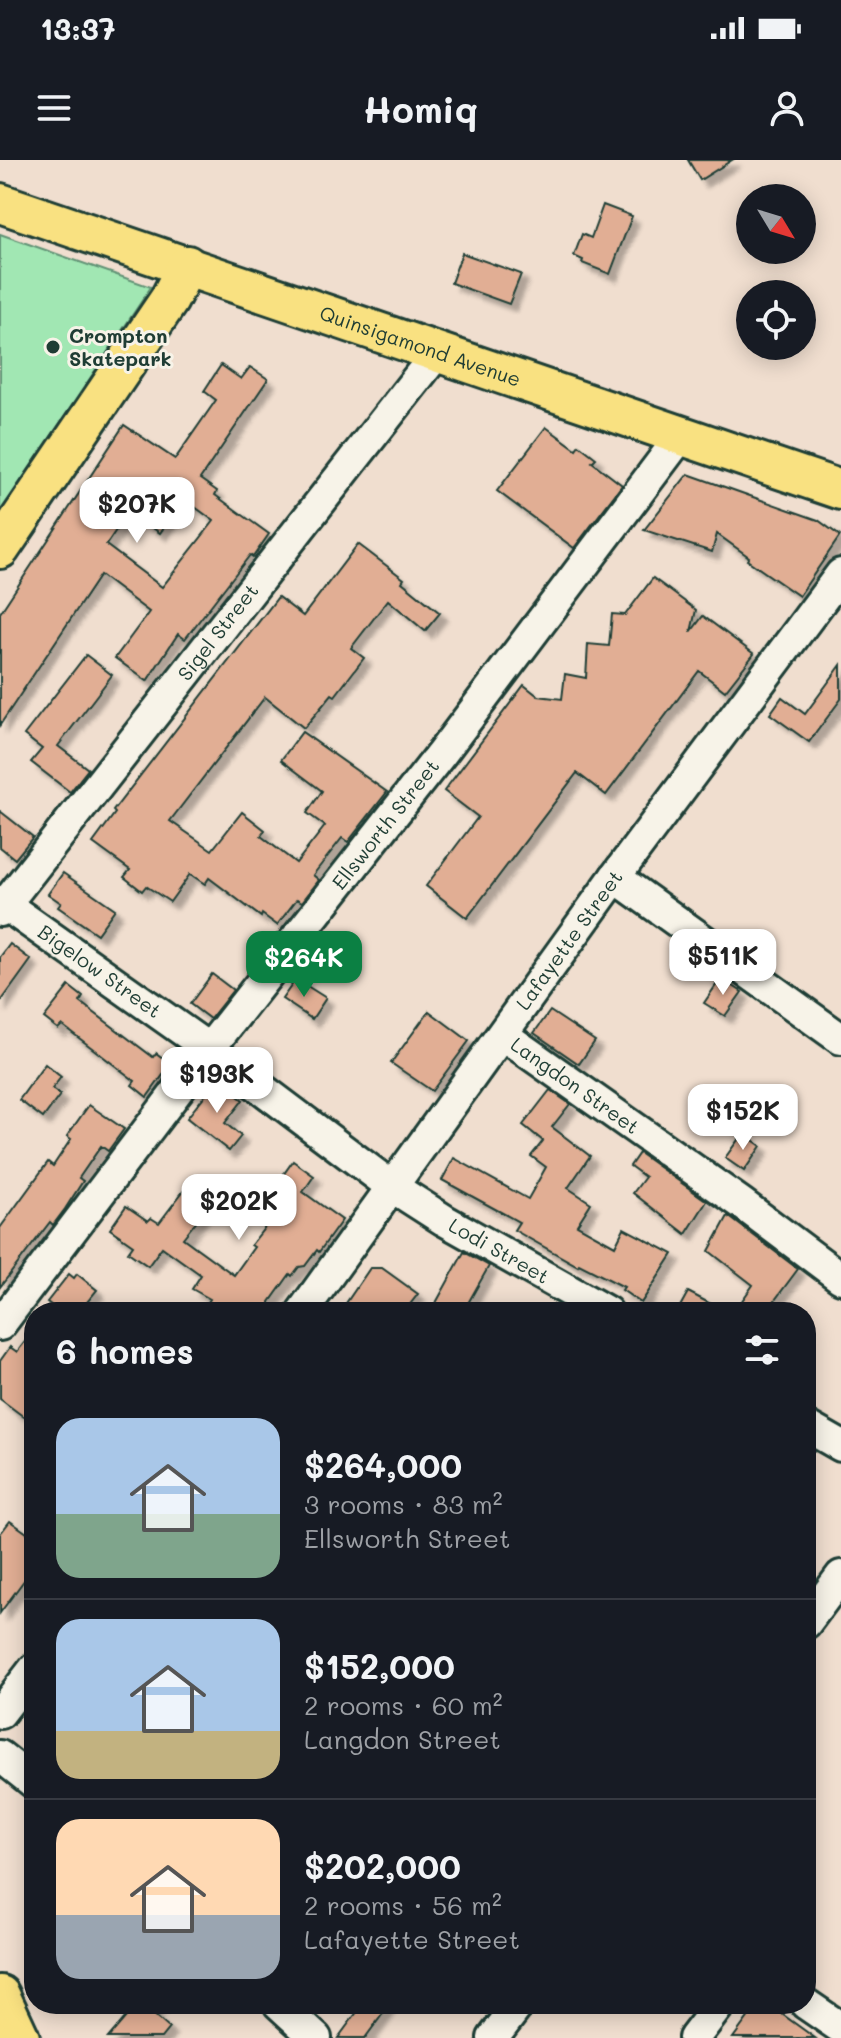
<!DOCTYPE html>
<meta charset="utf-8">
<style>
:root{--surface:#171b24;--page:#20242c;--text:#f1f3f6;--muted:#9ea1a6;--line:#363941;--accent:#0b8043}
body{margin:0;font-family:Mali,sans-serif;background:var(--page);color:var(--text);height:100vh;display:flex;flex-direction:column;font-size:30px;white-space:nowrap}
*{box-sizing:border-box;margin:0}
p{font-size:26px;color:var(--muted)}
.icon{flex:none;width:44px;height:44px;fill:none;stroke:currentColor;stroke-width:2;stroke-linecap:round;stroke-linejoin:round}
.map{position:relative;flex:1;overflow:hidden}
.side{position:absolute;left:24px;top:1142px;width:792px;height:712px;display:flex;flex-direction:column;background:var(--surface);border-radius:32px;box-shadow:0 4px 20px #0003}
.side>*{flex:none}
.needle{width:52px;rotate:128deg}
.tools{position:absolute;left:736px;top:24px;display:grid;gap:16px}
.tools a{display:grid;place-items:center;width:80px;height:80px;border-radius:50%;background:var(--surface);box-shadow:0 4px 20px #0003;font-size:40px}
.price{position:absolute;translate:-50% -68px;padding:0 18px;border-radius:16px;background:#fff;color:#222;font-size:26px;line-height:52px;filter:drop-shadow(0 2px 4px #0008)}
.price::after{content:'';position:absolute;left:50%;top:48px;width:24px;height:18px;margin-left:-12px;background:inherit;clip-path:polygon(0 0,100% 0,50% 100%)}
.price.on{background:var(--accent);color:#fff}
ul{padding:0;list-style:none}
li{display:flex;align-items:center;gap:24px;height:200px;padding:0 32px}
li+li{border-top:2px solid var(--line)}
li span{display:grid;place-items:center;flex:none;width:224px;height:160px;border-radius:24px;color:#555}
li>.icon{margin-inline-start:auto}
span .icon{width:96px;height:96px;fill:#fffc;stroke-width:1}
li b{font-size:34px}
h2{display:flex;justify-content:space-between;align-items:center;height:96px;padding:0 32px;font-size:34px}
.status{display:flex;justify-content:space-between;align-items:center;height:56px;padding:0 40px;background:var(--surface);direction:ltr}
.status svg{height:22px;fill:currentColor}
header{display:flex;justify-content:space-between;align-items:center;height:104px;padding:0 32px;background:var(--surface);font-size:36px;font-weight:700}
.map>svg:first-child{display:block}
</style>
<div class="status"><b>13:37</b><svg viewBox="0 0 49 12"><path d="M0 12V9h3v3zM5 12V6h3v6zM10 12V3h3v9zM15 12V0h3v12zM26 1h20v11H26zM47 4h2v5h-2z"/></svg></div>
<header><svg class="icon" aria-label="menu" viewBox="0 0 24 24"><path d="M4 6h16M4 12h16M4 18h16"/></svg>Homiq<svg class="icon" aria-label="person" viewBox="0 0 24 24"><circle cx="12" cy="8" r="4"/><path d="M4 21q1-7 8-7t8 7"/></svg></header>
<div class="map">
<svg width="841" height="1878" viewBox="0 0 841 1878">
<defs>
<filter id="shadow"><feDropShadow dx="7" dy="7" stdDeviation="2" flood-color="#0004"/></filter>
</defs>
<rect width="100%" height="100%" fill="#f0decf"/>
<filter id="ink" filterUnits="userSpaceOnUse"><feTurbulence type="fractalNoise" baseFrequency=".0125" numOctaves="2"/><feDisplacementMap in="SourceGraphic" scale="16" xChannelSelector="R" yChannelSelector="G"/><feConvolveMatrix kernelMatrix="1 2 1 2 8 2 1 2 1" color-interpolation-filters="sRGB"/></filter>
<g filter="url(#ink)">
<polygon fill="#a1e7b3" stroke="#609274" stroke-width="2" points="0,74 151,127 0,353"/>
<g fill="#e1ae94" stroke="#1f3d34" stroke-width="2" fill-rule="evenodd" filter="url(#shadow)">
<polygon points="688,0 732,0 700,20"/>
<polygon points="603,45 632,56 610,114 582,103 583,100 574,96 582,74 591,78"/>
<polygon points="462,93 521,114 509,144 451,123"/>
<path d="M 221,205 L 241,219 L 250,207 L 268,219 L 200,319 L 217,331 L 215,335 L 269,374 L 253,397 L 250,395 L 185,479 L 178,474 L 147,521 L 115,498 L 149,452 L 100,415 L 0,565 L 0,453 L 124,265 L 175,299 L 216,240 L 204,231 ZM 184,339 L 214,361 L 162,427 L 106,385 L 129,351 L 160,373 Z"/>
<polygon points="546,267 576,289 579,285 596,298 592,302 622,325 574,388 497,331"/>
<polygon points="688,314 818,360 840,376 799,436 747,400 749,397 717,374 712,392 644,370"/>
<polygon points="358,384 404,419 402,422 440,453 425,471 388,440 351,488 364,498 335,536 332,534 304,568 265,537 170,661 212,690 242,652 265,670 261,676 296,703 325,666 307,653 322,631 281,600 302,572 387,632 348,682 342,678 313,715 319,720 302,742 297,739 277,765 262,754 261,757 209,718 205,724 190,714 170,742 146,726 142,731 124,717 130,710 93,683 115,653 113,651 278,437 303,456"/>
<polygon points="653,418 696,450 691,472 703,456 754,494 725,531 699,511 606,635 577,613 467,758 426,726 478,657 444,631 524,525 538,536 562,539 565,514 586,518 588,484 609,486 612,454 625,455"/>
<polygon points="86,495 112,515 58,586 88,609 70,632 31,602 42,589 24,575"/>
<polygon points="841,505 841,539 809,582 770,554 782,537 805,554"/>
<polygon points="0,651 33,677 15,699 0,687"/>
<polygon points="63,713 115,749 97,774 58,747 61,743 48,734"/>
<polygon points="10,784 31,800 0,843 0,797"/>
<polygon points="212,814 233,830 210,859 190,844"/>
<polygon points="721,818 742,832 725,856 704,843"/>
<polygon points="296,819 326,838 312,859 282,839"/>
<polygon points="69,826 83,837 80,842 153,897 156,893 171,904 147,937 132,925 135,921 62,865 58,869 44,858"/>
<polygon points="429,851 469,881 432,931 391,903"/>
<polygon points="550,851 595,881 579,904 534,873"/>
<polygon points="45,904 61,917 52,929 60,935 43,958 19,940"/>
<polygon points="217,920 243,940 225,963 241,976 229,991 187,958"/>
<polygon points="550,930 570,944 552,967 590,996 568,1028 591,1043 577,1065 615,1086 624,1068 673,1094 641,1143 622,1130 624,1127 579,1104 578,1106 514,1070 519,1062 442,1020 454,998 528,1039 546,1007 531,996 543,981 523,965"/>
<polygon points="89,945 124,969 108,991 101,986 79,1018 83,1021 65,1049 53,1065 50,1062 0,1127 0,1068 48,1002 53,1006 71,979 67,976"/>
<polygon points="743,973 761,986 744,1011 725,998"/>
<polygon points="639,993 707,1041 686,1074 633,1033 645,1017 630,1006"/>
<polygon points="293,1001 314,1016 303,1032 342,1060 319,1092 317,1090 305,1106 299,1107 292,1116 290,1114 270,1142 271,1152 202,1152 210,1139 192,1129 201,1115 162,1087 148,1106 128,1092 133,1085 110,1069 126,1046 148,1061 151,1058 159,1063 194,1017 217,1035 183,1078 234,1115 254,1087 251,1085 272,1058 259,1049"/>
<polygon points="728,1056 798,1109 766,1152 734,1152 753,1125 709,1091"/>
<polygon points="464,1092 489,1106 463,1152 431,1152"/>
<polygon points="370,1108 382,1108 418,1134 404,1152 340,1152"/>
<polygon points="69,1114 74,1118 77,1114 97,1130 87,1142 100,1152 60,1152 47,1142"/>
<polygon points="688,1132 726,1152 677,1152"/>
<polygon points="34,1170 34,1245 24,1257 0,1239 0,1201 10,1187 17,1192"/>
<polygon points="10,1361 34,1378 34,1425 25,1419 0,1453 0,1374"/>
<polygon points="137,1844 160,1844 152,1853 169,1868 161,1878 108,1878"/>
<polygon points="363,1844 390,1844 365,1878 338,1878"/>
<polygon points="758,1844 768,1844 815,1878 733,1878"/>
</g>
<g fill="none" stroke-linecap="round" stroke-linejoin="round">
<defs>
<g id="minor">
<polyline points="615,717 841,879"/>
<path id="s1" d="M 0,741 L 209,889 L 391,1026 L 444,1060 L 607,1152"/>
<path id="s2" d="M 0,751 L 437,193"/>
<path id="s3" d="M 503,875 L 741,1043 L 841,1118"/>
<path id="s4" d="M 302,1152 L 615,717 L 841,414"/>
<path id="s5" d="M 0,1165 L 209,889 L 442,593 L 681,276"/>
<polyline points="806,1266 841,1286"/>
<polyline points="806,1463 841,1416"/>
<polyline points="0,1553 34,1509"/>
<polyline points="0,1596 34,1623"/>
<polyline points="279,1844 316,1878"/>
<polyline points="806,1844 841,1868"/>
<polyline points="493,1878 519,1844"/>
<polyline points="694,1878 720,1844"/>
</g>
<g id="major">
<path id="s6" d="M 0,43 L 841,330"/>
<polyline points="0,389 169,140 187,105"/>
<polyline points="0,1835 20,1878"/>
</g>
</defs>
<use href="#minor" stroke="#1f3d34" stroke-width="36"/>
<use href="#major" stroke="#1f3d34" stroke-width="44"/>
<use href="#minor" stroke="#f7f3e8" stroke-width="30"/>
<use href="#major" stroke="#f9e181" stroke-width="38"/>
</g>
</g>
<circle fill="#1f3d34" stroke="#f7f3e8" stroke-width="3" cx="53" cy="187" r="8"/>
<g text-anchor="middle" stroke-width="6" stroke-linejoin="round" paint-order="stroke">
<g font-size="20" font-weight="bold" fill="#1f3d34" stroke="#f7f3e8" text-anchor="start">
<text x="69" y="183">Crompton<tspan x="69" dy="23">Skatepark</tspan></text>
</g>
<g font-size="20" fill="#1f3d34" stroke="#f7f3e8">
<text dy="7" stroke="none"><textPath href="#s6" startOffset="444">Quinsigamond Avenue</textPath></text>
<text dy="7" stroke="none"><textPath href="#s2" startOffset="354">Sigel Street</textPath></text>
<text dy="7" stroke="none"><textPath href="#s5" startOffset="632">Ellsworth Street</textPath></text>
<text dy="7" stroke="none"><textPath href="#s4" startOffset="458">Lafayette Street</textPath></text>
<text dy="7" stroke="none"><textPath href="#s1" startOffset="122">Bigelow Street</textPath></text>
<text dy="7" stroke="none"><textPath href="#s3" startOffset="88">Langdon Street</textPath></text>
<text dy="7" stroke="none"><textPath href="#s1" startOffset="610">Lodi Street</textPath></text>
</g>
</g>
</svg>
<div class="tools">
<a><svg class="needle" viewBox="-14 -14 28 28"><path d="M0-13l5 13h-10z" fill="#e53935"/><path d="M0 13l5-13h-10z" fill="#9ea1a6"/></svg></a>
<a><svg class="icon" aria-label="locate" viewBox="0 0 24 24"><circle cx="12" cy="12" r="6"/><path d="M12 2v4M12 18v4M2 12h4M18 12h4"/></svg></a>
</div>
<b class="price" style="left:137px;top:385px">$207K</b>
<b class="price" style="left:723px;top:837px">$511K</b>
<b class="price on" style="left:304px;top:839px">$264K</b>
<b class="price" style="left:217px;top:955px">$193K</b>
<b class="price" style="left:743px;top:992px">$152K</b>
<b class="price" style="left:239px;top:1082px">$202K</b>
<section class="side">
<h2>6 homes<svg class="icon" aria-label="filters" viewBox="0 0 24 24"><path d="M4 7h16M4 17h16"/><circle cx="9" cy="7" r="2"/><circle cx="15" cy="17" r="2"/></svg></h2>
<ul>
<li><span style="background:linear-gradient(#a9c7e8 60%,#7fa58c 0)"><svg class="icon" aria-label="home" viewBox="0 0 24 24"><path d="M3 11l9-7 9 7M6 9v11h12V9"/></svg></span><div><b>$264,000</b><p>3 rooms · 83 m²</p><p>Ellsworth Street</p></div></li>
<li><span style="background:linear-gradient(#a9c7e8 70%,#c2b280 0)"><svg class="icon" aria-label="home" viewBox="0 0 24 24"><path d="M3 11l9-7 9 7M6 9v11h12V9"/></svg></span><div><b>$152,000</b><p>2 rooms · 60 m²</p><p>Langdon Street</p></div></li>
<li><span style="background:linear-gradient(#ffd9b3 60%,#9aa5b1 0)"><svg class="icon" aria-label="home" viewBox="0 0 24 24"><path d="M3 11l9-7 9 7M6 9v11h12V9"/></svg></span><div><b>$202,000</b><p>2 rooms · 56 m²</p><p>Lafayette Street</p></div></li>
</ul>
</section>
</div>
